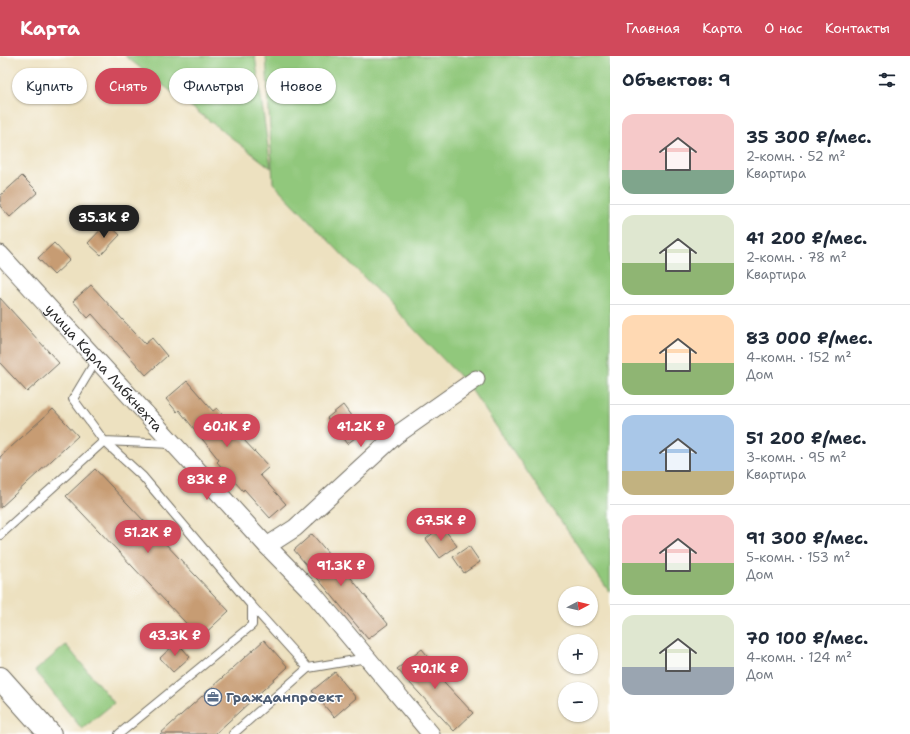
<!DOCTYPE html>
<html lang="ru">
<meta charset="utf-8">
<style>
:root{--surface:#fff;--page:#f6f6f7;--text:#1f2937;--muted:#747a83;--line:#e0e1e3;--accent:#d1495b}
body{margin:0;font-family:"Shantell Sans",sans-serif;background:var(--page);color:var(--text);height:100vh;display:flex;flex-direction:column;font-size:15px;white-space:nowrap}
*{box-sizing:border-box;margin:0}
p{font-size:13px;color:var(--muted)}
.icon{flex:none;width:22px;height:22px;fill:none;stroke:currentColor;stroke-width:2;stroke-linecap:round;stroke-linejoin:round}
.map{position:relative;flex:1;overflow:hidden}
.drawer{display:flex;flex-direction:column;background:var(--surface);width:300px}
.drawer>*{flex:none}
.banner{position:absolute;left:12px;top:12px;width:380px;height:36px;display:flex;gap:8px}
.needle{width:26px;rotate:83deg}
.tools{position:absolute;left:558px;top:530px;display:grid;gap:8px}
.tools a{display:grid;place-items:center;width:40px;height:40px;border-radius:50%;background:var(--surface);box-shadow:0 1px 3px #0004;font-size:20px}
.price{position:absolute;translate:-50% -34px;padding:0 9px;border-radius:14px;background:var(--accent);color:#fff;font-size:13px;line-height:26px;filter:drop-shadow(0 1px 2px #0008)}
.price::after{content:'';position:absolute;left:50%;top:24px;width:12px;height:9px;margin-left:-6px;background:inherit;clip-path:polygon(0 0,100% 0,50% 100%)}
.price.active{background:#222;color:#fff}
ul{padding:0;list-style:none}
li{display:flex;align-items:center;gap:12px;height:100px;padding:0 12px}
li+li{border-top:1px solid var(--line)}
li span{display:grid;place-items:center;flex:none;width:112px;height:80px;border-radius:12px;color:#555}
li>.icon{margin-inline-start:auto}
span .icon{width:48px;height:48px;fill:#fffc;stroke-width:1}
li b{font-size:17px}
h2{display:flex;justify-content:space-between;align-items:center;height:48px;padding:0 12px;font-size:17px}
.pill{padding:0 14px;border-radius:18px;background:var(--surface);box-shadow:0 1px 3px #0004;font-size:14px;line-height:36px}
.pill.active{background:var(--accent);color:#fff}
header{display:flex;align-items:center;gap:24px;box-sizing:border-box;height:56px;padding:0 20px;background:var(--accent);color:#fff}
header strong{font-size:19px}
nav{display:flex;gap:22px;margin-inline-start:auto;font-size:14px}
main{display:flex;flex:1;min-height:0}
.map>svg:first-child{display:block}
</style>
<header>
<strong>Карта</strong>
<nav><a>Главная</a><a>Карта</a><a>О нас</a><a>Контакты</a></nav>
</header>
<main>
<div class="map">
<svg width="610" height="678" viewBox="0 0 610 678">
<rect width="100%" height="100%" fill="#fff"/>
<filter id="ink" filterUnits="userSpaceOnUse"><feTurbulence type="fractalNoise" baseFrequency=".025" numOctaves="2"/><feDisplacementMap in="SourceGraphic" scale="8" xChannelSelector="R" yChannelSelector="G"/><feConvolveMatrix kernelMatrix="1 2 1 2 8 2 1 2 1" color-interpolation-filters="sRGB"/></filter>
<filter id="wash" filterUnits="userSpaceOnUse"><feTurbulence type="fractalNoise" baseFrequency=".012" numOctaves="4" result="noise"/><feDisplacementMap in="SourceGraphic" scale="16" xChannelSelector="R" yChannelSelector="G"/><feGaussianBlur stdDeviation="0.9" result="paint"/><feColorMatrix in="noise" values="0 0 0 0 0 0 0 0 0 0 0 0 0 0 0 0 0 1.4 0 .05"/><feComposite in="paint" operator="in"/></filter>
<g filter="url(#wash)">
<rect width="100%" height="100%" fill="#ede1c0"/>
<g fill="#91c87b" stroke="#5e7a53">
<polygon points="125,0 255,0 271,112"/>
<polygon points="266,0 610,0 610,537 468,329 273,127"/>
<polygon points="66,589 114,647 82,673 35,615"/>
</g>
<g id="blocks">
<g fill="#c79c73">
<polygon points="22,120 38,136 10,161 0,150 0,140"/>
<polygon points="107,167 120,179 101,199 88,187"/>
<polygon points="54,187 70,204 54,219 38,202"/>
<polygon points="91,229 145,288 152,282 167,300 146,319 92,258 88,262 73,245"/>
<polygon points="0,242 59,307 27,336 0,307"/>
<polygon points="187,325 213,355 217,352 242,384 243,383 269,411 260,419 286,448 270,462 244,433 243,435 217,406 219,404 179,354 177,356 166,343"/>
<polygon points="343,349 363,376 347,388 327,362"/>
<polygon points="53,353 78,380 0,452 0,401"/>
<polygon points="95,413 229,555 200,582 66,440"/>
<polygon points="442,470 457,490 440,502 426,483"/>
<polygon points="312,478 346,518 347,517 388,568 368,583 294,494"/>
<polygon points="469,490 480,506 464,517 453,501"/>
<polygon points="264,584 288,611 215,678 160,678"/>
<polygon points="177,586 190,601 173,616 160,602"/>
<polygon points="422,593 436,610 432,613 473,657 454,675 397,613"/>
<polygon points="335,616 356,642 334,661 312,635"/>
</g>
</g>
</g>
<g filter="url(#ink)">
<use href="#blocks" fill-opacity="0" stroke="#6f6b5f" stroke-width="1"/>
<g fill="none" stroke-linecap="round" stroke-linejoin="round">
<defs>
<g id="lane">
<polyline points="97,303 73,343 104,385 172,388"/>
<polyline points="0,479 104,385 143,421 252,550 252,569 119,678"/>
<polyline points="252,550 308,612 367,602"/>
<polyline points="233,678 308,612"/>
</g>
<g id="street">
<path id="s1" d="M 0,198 L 267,490 L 312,536 L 431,678"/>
<polyline points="267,490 295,472 395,380 476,323"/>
</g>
<polyline id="secondary" points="0,622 50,678"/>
</defs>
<use href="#lane" stroke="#6f6b5f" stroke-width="10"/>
<use href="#street" stroke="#6f6b5f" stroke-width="19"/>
<use href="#secondary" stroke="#6f6b5f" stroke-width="24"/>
<use href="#lane" stroke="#fff" stroke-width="8"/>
<use href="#street" stroke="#fff" stroke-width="17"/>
<use href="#secondary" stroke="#fff" stroke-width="22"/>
</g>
</g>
<defs>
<symbol id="office-ring" viewBox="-11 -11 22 22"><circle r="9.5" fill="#fff" stroke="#5c6f8a" stroke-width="1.5"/><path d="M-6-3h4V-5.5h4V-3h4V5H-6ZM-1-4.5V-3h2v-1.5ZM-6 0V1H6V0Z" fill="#5c6f8a"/></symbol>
</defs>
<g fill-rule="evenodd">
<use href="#office-ring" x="203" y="631" width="20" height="20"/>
</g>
<g text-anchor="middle" stroke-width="3" stroke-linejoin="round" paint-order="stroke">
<g font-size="14" fill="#2b2b2b" stroke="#fff">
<text dy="5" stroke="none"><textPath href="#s1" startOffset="154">улица Карла Либкнехта</textPath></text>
</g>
<g font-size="14" font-weight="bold" fill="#4e5e75" stroke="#fff" text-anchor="start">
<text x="226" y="646">Гражданпроект</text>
</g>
</g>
</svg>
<div class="tools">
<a><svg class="needle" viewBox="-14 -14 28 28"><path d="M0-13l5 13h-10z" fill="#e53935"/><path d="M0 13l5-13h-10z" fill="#747a83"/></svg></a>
<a>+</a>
<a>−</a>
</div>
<b class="price active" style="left:104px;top:183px">35.3K ₽</b>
<b class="price" style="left:227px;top:392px">60.1K ₽</b>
<b class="price" style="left:361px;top:392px">41.2K ₽</b>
<b class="price" style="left:207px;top:445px">83K ₽</b>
<b class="price" style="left:441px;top:486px">67.5K ₽</b>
<b class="price" style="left:148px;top:498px">51.2K ₽</b>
<b class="price" style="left:341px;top:531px">91.3K ₽</b>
<b class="price" style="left:175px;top:601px">43.3K ₽</b>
<b class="price" style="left:435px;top:634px">70.1K ₽</b>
<div class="banner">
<a class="pill">Купить</a>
<a class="pill active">Снять</a>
<a class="pill">Фильтры</a>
<a class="pill">Новое</a>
</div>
</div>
<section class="drawer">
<h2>Объектов: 9<svg class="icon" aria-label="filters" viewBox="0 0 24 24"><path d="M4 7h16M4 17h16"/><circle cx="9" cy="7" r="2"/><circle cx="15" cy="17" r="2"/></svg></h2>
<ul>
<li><span style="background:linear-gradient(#f6c9c9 70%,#7fa58c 0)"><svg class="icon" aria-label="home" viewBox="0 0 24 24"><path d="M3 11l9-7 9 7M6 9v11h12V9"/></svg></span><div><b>35 300 ₽/мес.</b><p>2-комн. · 52 m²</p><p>Квартира</p></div></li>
<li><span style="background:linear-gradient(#dfe7d0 60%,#8fb573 0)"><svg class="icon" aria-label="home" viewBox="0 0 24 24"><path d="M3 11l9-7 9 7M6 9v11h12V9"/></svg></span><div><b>41 200 ₽/мес.</b><p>2-комн. · 78 m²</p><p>Квартира</p></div></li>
<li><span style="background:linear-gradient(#ffd9b3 60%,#8fb573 0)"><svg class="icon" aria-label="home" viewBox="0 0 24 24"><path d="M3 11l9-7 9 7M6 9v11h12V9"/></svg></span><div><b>83 000 ₽/мес.</b><p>4-комн. · 152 m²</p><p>Дом</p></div></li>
<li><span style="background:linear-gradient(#a9c7e8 70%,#c2b280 0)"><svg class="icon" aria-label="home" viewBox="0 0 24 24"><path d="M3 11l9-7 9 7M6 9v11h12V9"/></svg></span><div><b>51 200 ₽/мес.</b><p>3-комн. · 95 m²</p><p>Квартира</p></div></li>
<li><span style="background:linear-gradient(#f6c9c9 60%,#8fb573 0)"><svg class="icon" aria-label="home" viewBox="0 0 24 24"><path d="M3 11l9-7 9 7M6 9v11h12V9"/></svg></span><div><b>91 300 ₽/мес.</b><p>5-комн. · 153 m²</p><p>Дом</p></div></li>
<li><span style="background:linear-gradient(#dfe7d0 65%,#9aa5b1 0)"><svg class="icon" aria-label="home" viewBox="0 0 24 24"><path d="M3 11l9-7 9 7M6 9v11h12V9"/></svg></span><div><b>70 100 ₽/мес.</b><p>4-комн. · 124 m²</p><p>Дом</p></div></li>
</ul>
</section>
</main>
